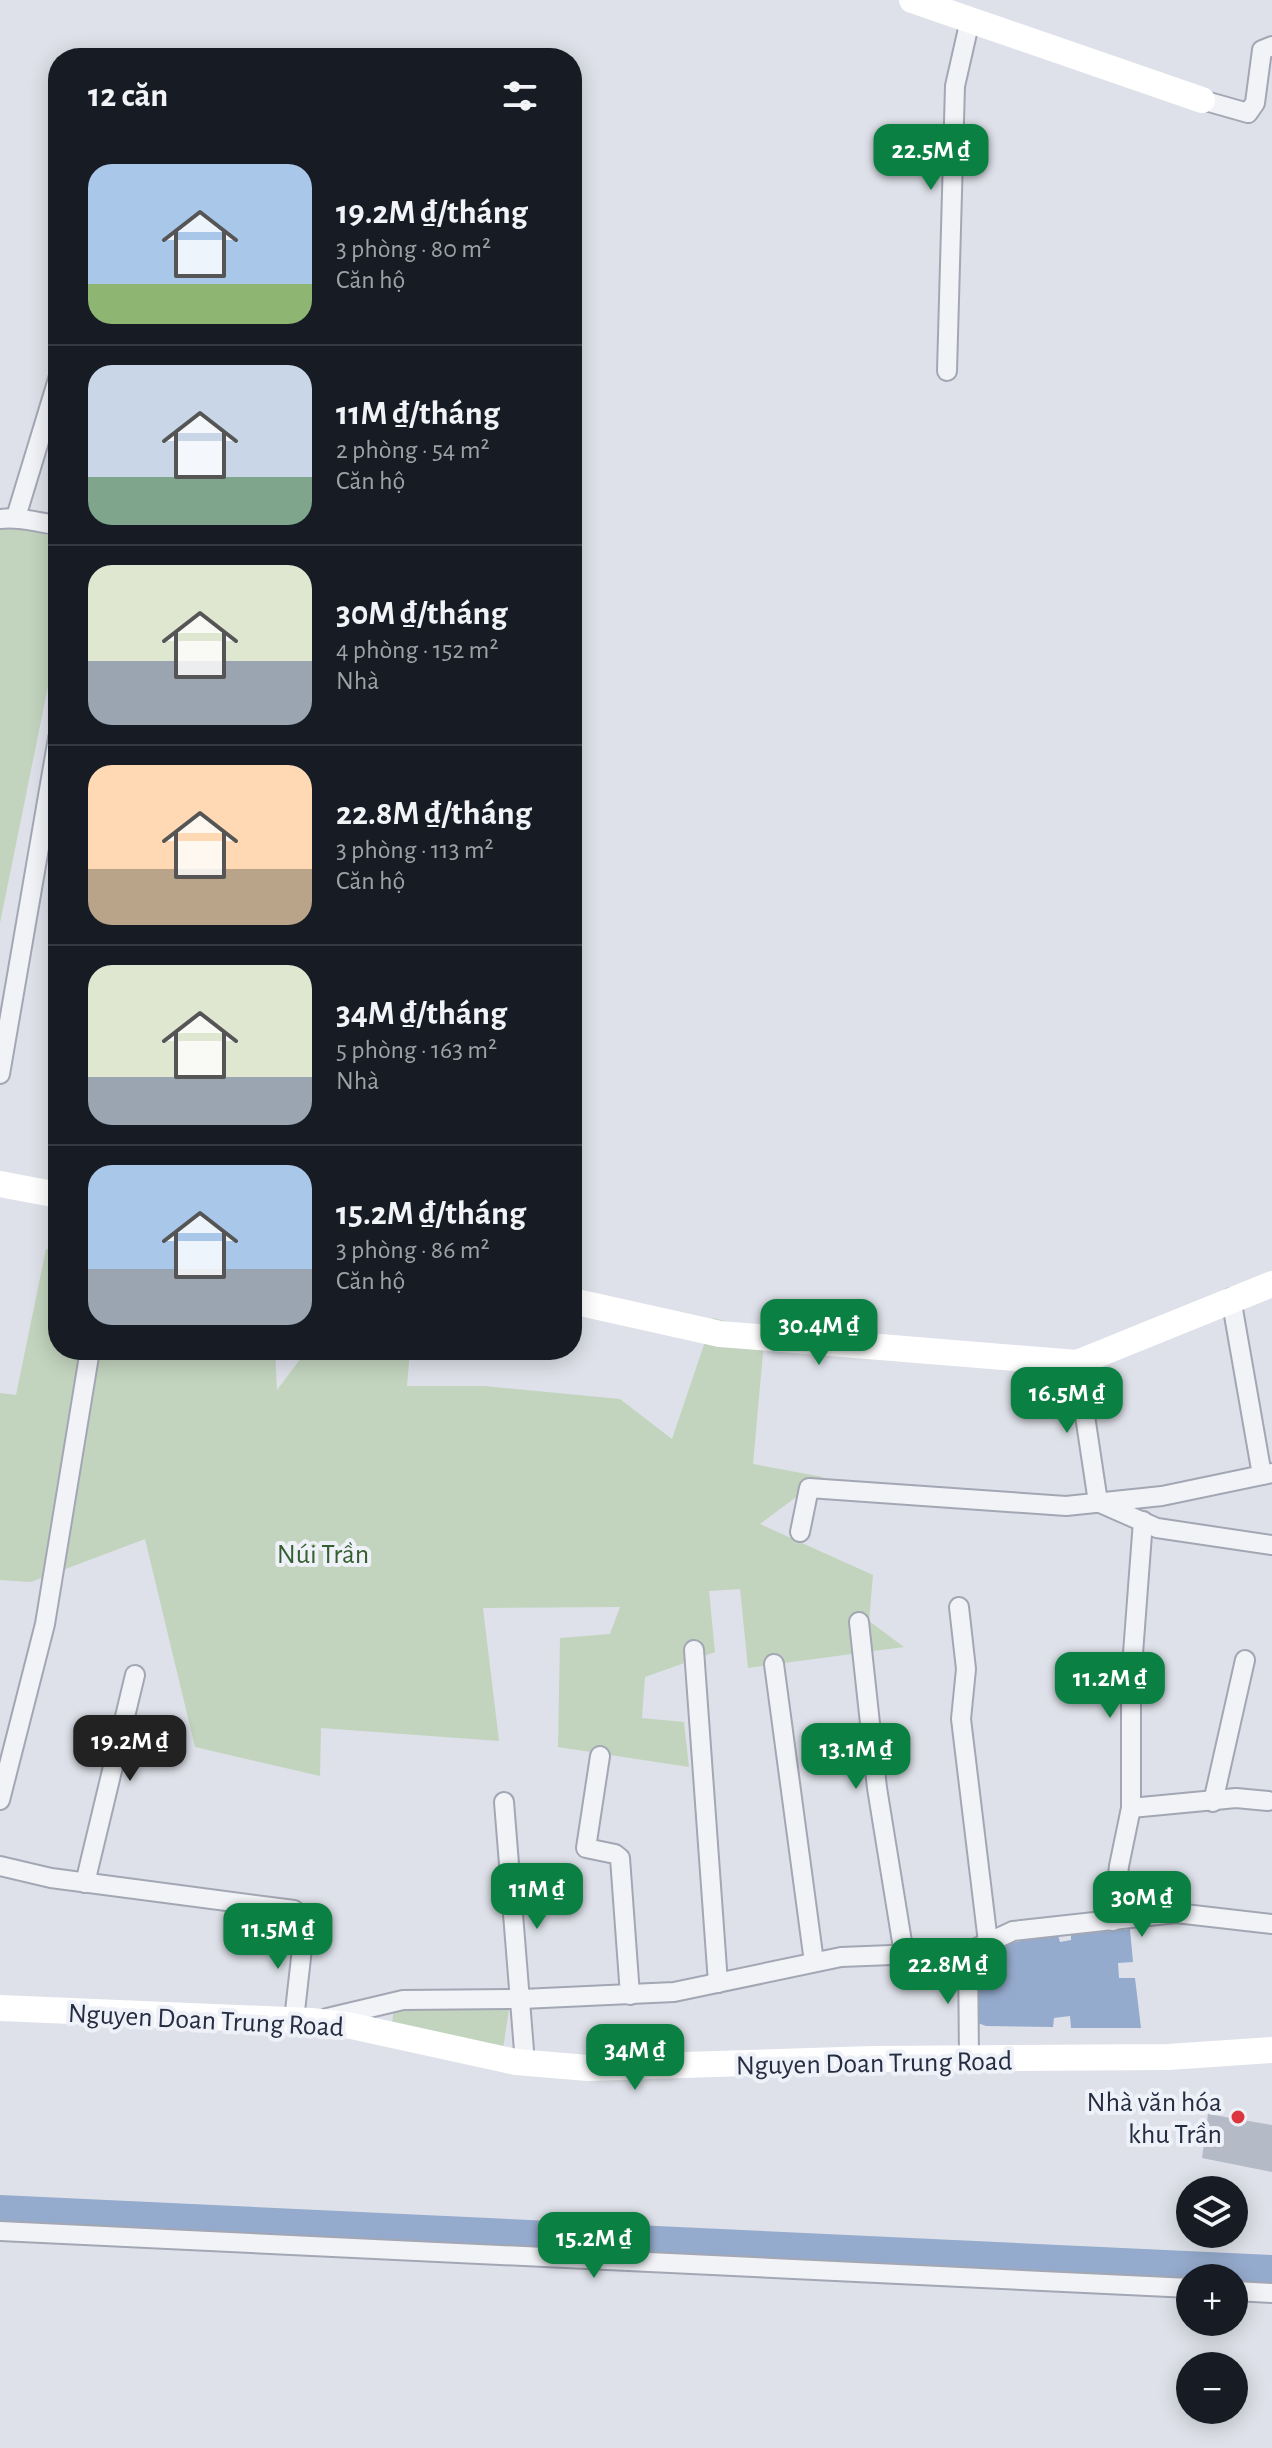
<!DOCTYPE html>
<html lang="vi">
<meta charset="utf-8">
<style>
:root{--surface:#171b24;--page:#20242c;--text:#f1f3f6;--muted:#9ea1a6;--line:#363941;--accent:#0b8043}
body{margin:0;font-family:"Alegreya Sans",sans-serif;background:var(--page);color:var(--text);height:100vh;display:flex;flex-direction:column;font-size:30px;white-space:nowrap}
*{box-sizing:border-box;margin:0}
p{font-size:26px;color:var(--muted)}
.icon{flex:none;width:44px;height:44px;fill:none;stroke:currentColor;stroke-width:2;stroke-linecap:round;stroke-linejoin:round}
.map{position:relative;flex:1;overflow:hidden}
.details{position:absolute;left:48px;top:48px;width:534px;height:1312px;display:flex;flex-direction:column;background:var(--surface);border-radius:32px;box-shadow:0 4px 20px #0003}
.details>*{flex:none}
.controls{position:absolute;left:1176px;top:2176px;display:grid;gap:16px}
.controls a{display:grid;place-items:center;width:72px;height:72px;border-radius:50%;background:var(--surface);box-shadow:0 4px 20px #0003;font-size:40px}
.price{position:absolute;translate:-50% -68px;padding:0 18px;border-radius:16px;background:var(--accent);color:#fff;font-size:26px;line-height:52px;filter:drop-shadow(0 2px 4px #0008)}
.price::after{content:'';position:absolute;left:50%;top:48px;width:24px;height:18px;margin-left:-12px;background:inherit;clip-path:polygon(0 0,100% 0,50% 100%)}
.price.on{background:#222;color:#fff}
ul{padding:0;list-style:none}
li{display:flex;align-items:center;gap:24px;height:200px;padding:0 40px}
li+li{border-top:2px solid var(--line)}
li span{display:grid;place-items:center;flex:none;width:224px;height:160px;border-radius:24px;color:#555}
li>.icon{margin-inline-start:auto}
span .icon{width:96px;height:96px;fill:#fffc;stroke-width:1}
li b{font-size:34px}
h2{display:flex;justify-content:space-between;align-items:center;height:96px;padding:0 40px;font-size:34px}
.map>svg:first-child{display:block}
</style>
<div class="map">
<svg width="1272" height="2448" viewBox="0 0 1272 2448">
<rect width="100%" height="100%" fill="#dee1e9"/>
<g fill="#c2d4be">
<polygon points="0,529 29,529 58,539 58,637 0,923"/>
<polygon points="46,1249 58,1251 58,1350 275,1350 277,1390 307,1350 410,1350 407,1386 484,1386 620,1399 672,1439 713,1318 765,1331 753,1464 823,1477 760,1524 873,1575 869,1621 904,1647 748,1668 740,1589 709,1591 715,1652 645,1677 642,1718 684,1722 689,1767 558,1747 560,1638 610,1634 620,1607 483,1608 499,1741 321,1728 320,1776 195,1747 145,1539 31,1582 0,1580 0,1393 16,1395"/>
<polygon points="394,2007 509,2009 503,2049 392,2023"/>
</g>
<polygon fill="#95abcd" points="1130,1929 1133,1962 1118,1963 1119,1978 1135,1978 1141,2028 1071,2028 1070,2016 1054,2018 1053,2027 986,2026 978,2023 978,1954 1008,1943 1058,1935 1060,1942 1071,1940 1071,1935"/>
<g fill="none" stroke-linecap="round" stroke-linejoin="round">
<polyline stroke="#95abcd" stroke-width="34" points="0,2212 1272,2272"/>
</g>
<polygon fill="#b5bac7" points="1208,2114 1272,2125 1272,2172 1202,2158"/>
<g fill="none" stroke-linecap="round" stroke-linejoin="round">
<defs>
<g id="street">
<polyline points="1202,100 1248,113 1255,103 1262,50 1272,46"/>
<polyline points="947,371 955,86 970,20"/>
<polyline points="16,517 58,379"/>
<path d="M 0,519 C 20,516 38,523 58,525"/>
<polyline points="0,1074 58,738"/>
<polyline points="1231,1298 1262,1475"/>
<polyline points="1077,1363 1098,1502"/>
<polyline points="1100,1503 1157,1528 1272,1545"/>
<polyline points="800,1532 809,1488 1066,1506 1162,1496 1272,1473"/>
<polyline points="959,1607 966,1669 961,1719 988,1942"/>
<polyline points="859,1622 877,1788 904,1954"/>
<polyline points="694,1650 718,1983"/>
<polyline points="774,1664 814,1962"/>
<polyline points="600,1756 586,1848 615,1854 620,1858 630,1995"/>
<polyline points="0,1800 45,1624 90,1350"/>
<polyline points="504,1802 525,2063"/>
<polyline points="1213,1802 1245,1660"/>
<polyline points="1131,1808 1236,1798 1268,1801"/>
<polyline points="0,1866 51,1878 294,1910 305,1922 294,2020"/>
<polyline points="85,1883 135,1675"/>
<polyline points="1113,1921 1119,1866 1131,1808 1131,1680 1143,1521"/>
<polyline points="968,1952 969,2059"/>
<polyline points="327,2018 403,2000 522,1999 674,1992 841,1957 968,1952 1013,1931 1176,1913 1272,1924"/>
<polyline points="0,2231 1190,2288"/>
<polyline points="1234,2291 1272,2293"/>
</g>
</defs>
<use href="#street" stroke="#a3a7b4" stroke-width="22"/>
<use href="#street" stroke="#f1f3f7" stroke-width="18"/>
<g stroke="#fff" stroke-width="26">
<polyline points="912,0 1202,100"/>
<polyline points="0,1184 58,1195"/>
<polyline points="572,1301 720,1334 1077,1363 1272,1284"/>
<polyline points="0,2008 311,2021 347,2025 516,2062 588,2068 873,2059 1168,2057 1272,2050"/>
</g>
</g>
<circle fill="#dc353e" stroke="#eef1f7" stroke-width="3" cx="1238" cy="2117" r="8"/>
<g text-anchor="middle" stroke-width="8" stroke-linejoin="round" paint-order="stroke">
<g font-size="28" fill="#365f31" stroke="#eef1f7">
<text x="323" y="1563">Núi Trần</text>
</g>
<g font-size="28" fill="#252d42" stroke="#eef1f7">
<text transform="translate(206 2019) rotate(3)" y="10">Nguyen Doan Trung Road</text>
<text transform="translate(874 2062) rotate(-1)" y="10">Nguyen Doan Trung Road</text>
</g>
<g font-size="28" fill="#252d42" stroke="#eef1f7" text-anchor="end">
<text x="1222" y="2111">Nhà văn hóa<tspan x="1222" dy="32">khu Trần</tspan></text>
</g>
</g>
</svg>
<div class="controls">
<a><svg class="icon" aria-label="layers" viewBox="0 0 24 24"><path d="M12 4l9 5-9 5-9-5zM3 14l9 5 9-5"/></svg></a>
<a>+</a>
<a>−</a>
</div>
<b class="price" style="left:931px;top:192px">22.5M ₫</b>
<b class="price" style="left:819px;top:1367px">30.4M ₫</b>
<b class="price" style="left:1067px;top:1435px">16.5M ₫</b>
<b class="price" style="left:1110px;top:1720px">11.2M ₫</b>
<b class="price on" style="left:130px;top:1783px">19.2M ₫</b>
<b class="price" style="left:856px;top:1791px">13.1M ₫</b>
<b class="price" style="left:537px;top:1931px">11M ₫</b>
<b class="price" style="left:1142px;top:1939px">30M ₫</b>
<b class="price" style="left:278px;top:1971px">11.5M ₫</b>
<b class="price" style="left:948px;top:2006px">22.8M ₫</b>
<b class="price" style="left:635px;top:2092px">34M ₫</b>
<b class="price" style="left:594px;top:2280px">15.2M ₫</b>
<section class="details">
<h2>12 căn<svg class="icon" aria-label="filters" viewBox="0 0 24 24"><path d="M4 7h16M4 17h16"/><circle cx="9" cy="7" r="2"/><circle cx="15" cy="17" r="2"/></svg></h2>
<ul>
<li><span style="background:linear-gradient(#a9c7e8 75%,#8fb573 0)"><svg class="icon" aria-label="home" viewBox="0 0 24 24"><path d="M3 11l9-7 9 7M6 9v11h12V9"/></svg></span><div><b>19.2M ₫/tháng</b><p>3 phòng · 80 m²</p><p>Căn hộ</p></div></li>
<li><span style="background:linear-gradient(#c9d6e8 70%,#7fa58c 0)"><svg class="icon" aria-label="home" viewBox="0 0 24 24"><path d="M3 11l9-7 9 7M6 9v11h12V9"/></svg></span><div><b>11M ₫/tháng</b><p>2 phòng · 54 m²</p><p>Căn hộ</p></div></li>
<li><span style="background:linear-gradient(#dfe7d0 60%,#9aa5b1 0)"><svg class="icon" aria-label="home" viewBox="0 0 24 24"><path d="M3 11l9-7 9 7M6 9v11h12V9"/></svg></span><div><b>30M ₫/tháng</b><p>4 phòng · 152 m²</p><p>Nhà</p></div></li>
<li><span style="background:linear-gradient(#ffd9b3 65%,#b9a48a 0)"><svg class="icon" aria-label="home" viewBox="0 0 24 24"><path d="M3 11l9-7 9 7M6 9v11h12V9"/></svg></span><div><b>22.8M ₫/tháng</b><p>3 phòng · 113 m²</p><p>Căn hộ</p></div></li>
<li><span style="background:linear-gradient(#dfe7d0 70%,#9aa5b1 0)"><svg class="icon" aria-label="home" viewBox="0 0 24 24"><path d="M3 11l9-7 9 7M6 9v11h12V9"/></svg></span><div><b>34M ₫/tháng</b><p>5 phòng · 163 m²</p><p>Nhà</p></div></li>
<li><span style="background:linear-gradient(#a9c7e8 65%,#9aa5b1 0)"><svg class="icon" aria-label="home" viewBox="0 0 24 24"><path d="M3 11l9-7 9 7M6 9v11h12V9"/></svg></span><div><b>15.2M ₫/tháng</b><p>3 phòng · 86 m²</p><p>Căn hộ</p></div></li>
</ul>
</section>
</div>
